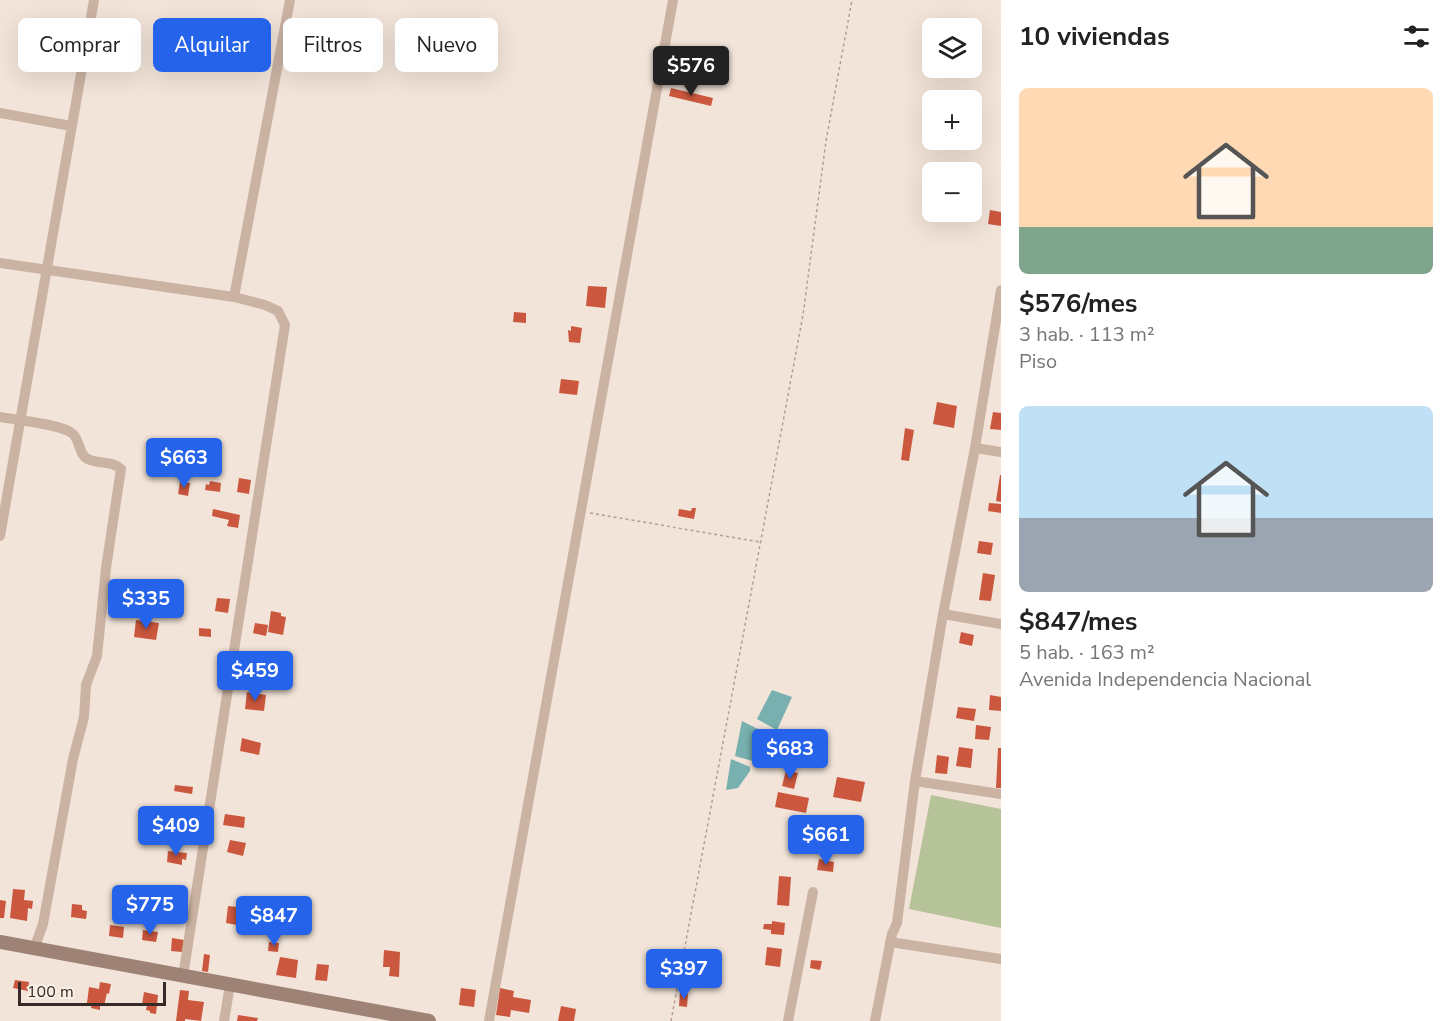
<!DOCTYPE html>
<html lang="es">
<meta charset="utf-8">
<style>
:root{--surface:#fff;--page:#f2f2f2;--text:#222;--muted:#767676;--accent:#2563eb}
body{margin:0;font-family:"Nunito Sans",sans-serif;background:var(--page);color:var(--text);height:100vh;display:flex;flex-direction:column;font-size:22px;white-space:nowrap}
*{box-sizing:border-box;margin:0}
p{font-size:20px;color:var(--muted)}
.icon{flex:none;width:33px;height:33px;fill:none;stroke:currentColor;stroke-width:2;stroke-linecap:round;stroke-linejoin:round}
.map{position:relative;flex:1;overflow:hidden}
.side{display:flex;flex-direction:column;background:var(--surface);width:450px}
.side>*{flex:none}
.top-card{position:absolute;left:18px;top:18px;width:570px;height:54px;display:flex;gap:12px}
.fabs{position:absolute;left:922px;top:18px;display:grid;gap:12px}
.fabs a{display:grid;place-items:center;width:60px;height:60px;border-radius:9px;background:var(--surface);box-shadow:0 6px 24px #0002;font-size:30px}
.scale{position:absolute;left:18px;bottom:15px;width:148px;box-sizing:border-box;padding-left:6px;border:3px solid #362a26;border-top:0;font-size:16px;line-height:21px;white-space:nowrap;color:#362a26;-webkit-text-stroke:4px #faefe5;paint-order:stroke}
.price{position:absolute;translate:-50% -51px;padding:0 14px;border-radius:6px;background:var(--accent);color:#fff;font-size:20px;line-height:39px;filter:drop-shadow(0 2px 3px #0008)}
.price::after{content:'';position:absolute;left:50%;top:36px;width:18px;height:14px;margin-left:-9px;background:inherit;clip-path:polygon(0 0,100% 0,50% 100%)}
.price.active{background:#222;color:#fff}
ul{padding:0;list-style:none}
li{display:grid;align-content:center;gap:12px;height:318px;padding:0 18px}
li span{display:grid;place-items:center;height:186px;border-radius:9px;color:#555}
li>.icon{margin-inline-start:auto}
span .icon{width:108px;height:108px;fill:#fffc;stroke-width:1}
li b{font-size:26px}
h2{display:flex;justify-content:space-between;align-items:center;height:72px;padding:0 18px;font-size:26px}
.pill{padding:0 21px;border-radius:9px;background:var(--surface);box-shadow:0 6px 24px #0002;font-size:21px;line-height:54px}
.pill.active{background:var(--accent);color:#fff}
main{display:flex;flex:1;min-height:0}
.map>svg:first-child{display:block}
</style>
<main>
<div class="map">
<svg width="1001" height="1021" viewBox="0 0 1001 1021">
<rect width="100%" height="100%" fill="#f2e4d9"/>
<polygon fill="#b6c298" points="931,795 1001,809 1001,928 909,909"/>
<g fill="#77b0af">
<polygon points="772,690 792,697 777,730 757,719"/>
<polygon points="742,721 770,735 763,754 756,762 735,756"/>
<polygon points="731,759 750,767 750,771 738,788 726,790"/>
</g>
<g fill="#cb573e">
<polygon points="310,33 325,35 323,52 308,50"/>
<polygon points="671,88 713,98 711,106 669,96"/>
<polygon points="990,210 1001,212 1001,226 988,224"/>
<polygon points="588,286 607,287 605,308 586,306"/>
<polygon points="514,312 526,313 526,323 513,322"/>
<polygon points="571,326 582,328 580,343 569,342 568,330 571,331"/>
<polygon points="561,379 579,381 577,395 559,393"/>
<polygon points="937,402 957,406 954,428 933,424"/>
<polygon points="993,412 1001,413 1001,430 990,429"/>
<polygon points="905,428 914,430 909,461 901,460"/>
<polygon points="158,445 175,448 172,465 155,461"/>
<polygon points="1000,475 1001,475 1001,502 996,501"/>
<polygon points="239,478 251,480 249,494 237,492"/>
<polygon points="210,481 221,483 220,492 205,490 206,484 209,485"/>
<polygon points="180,482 190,483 188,496 178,494"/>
<polygon points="989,503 1001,504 1001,513 988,511"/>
<polygon points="692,508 696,508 694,519 678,516 679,509 691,511"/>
<polygon points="213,509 240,515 238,528 227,526 229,520 212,516"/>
<polygon points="979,541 993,543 991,555 977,553"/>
<polygon points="983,573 995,575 991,601 979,600"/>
<polygon points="116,584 127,586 125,599 114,597"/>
<polygon points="217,598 230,599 228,613 215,611"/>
<polygon points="271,611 281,613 281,616 286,617 283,635 268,632"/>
<polygon points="136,620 159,623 156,640 134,637"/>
<polygon points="255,623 268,625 266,636 253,633"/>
<polygon points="199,628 211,629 211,637 199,636"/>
<polygon points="961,632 974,635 972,646 959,643"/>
<polygon points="247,692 266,695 264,711 245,709"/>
<polygon points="990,695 1001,697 1001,711 989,710"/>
<polygon points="958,707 976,709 974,721 956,718"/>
<polygon points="976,725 991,727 989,740 975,739"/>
<polygon points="242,738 261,743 259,755 240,751"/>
<polygon points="959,747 973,749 971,768 956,766"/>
<polygon points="998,748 1001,748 1001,788 996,788"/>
<polygon points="937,755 949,757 947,774 935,773"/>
<polygon points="786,770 798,773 794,789 782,786"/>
<polygon points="837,777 865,782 861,802 833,797"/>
<polygon points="175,785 193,787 192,794 174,791"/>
<polygon points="778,792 809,798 806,813 775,807"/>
<polygon points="162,808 186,811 185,817 181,816 180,822 178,822 177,829 173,829 172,837 162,836"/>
<polygon points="225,814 245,817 244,828 223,825"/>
<polygon points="230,840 246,843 243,856 227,852"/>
<polygon points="168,851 187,853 186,860 182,859 182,865 167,862"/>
<polygon points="819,859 834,862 833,872 817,870"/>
<polygon points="779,876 791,877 789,906 777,905"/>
<polygon points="13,889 25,890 24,900 33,901 32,909 28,908 27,921 10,918"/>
<polygon points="0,900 6,901 4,918 0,918"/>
<polygon points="72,904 82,905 82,910 87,911 86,919 71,917"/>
<polygon points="228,906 245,908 243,926 226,923"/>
<polygon points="772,921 785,923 784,935 771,934 771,930 763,929 764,924 772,924"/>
<polygon points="110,925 124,927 123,938 109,936"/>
<polygon points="143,930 158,932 156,942 142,940"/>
<polygon points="172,938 184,940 182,952 171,951"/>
<polygon points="269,942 279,943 278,952 268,951"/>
<polygon points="767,947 782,949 780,967 765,965"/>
<polygon points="384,950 400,952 399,977 389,976 390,967 383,967"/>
<polygon points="204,954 210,955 208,972 202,971"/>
<polygon points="280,957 298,960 296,978 276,975"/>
<polygon points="811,960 822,961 820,970 810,968"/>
<polygon points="317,964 329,965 327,981 315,980"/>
<polygon points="15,980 29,982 28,991 13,988"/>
<polygon points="100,982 111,984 109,994 107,993 104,1006 100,1005 100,1010 91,1008 92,1004 87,1003 89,987 99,989"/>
<polygon points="461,988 476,990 474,1007 459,1005"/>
<polygon points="500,988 514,991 513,997 531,1000 529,1013 511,1010 510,1017 496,1015"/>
<polygon points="180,990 189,991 188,1000 204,1002 201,1021 185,1019 185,1021 176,1021"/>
<polygon points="144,992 158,995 156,1014 150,1013 150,1011 146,1010 147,1006 142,1005"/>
<polygon points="680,993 688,994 687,1007 679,1006"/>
<polygon points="561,1006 576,1009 574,1021 558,1021"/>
<polygon points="238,1015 258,1018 257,1021 237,1021"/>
</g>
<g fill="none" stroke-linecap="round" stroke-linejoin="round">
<g stroke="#b69d8e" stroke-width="1.5" stroke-dasharray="3 3" stroke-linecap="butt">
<polyline points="590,513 760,542"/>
<polyline points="671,1021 803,315 826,141 852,0"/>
</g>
<g stroke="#cbb3a4" stroke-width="10">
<polyline points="0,113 71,126"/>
<polyline points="0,263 234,297 265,305 278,311 285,325 183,976"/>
<polyline points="234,297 290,0"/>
<path d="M 0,417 C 15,420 63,424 73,434 C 81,442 78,456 90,460 C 101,464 113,461 121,469 L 106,568 L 97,656 L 86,685 L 84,717 L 73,759 L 43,924 L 34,949"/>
<polyline points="975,448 1001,452"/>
<polyline points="0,536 94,0"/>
<polyline points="943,614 1001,624"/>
<polyline points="915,781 1001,794"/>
<polyline points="890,942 1001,959"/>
<polyline points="224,1021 230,985"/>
<polyline points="489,1021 673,0"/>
<polyline points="788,1021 813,892"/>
<polyline points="875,1021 892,934 897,923 915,781 943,614 975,448 1001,290"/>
</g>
<polyline stroke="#9e8276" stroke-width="14" points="0,942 429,1021"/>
</g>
</svg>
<div class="fabs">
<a><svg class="icon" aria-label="layers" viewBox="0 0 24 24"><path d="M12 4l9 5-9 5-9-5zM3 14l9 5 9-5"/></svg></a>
<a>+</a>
<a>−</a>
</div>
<div class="scale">100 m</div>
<b class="price active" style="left:691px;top:97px">$576</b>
<b class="price" style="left:184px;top:489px">$663</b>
<b class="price" style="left:146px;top:630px">$335</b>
<b class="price" style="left:255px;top:702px">$459</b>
<b class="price" style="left:790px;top:780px">$683</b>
<b class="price" style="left:176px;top:857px">$409</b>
<b class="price" style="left:826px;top:866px">$661</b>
<b class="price" style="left:150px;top:936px">$775</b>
<b class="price" style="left:274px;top:947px">$847</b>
<b class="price" style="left:684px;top:1000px">$397</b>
<div class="top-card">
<a class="pill">Comprar</a>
<a class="pill active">Alquilar</a>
<a class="pill">Filtros</a>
<a class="pill">Nuevo</a>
</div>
</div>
<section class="side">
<h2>10 viviendas<svg class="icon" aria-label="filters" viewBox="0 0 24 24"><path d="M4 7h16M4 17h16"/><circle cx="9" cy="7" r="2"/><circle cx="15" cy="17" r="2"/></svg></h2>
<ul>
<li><span style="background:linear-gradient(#ffd9b3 75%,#7fa58c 0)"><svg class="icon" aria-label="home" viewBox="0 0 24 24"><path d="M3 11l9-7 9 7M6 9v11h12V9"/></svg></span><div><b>$576/mes</b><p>3 hab. · 113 m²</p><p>Piso</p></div></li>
<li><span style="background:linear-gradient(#bfe0f5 60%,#9aa5b1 0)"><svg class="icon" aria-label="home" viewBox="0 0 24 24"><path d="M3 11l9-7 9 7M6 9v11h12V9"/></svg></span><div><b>$847/mes</b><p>5 hab. · 163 m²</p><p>Avenida Independencia Nacional</p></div></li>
</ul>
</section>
</main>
